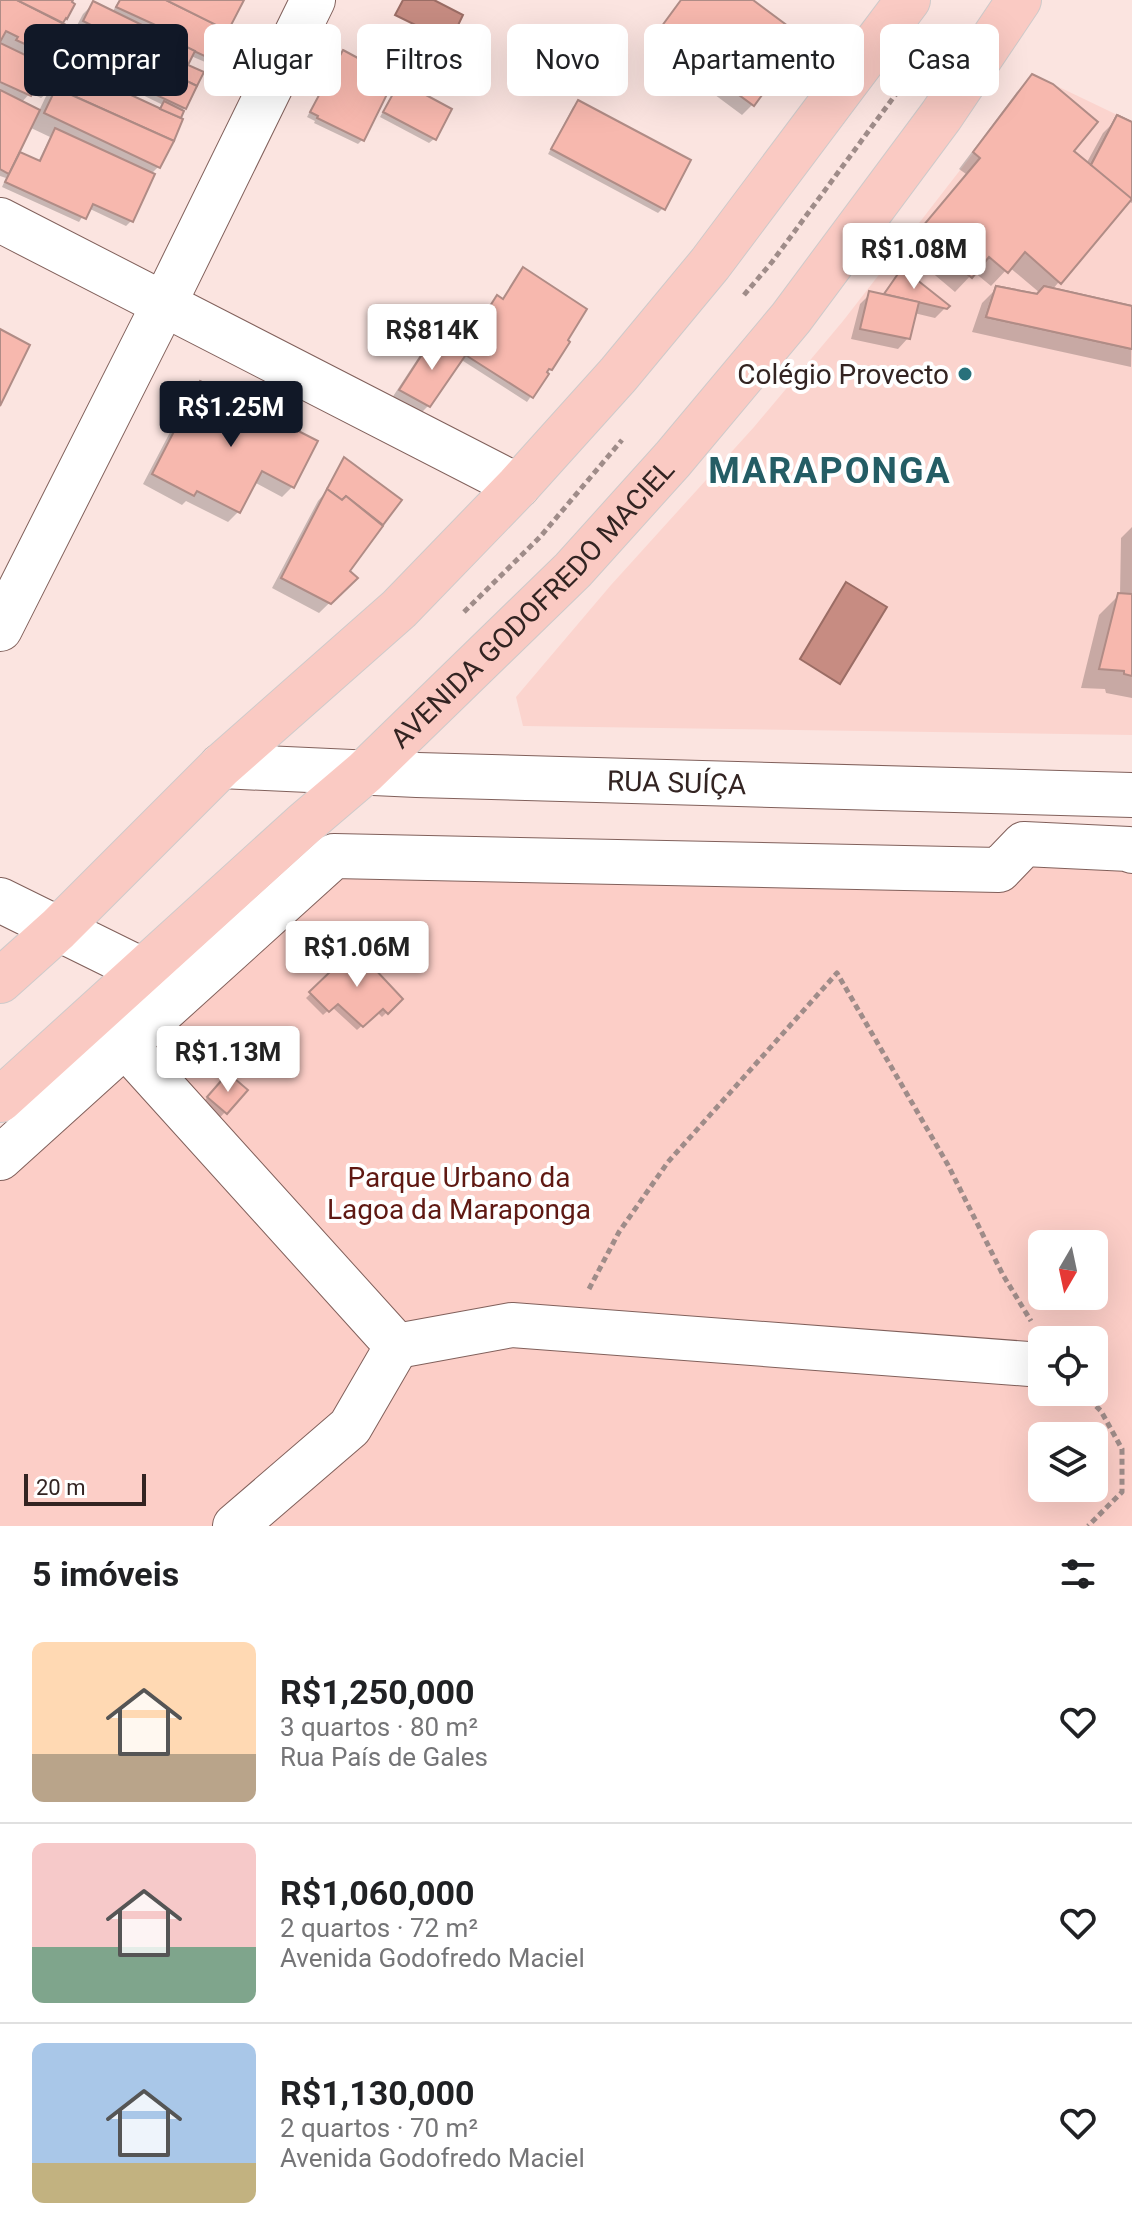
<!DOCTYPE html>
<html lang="pt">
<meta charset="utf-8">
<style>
:root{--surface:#fff;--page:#f2f2f2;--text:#202124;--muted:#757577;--line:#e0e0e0;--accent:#111827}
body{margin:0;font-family:Roboto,sans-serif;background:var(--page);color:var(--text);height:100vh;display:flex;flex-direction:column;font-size:30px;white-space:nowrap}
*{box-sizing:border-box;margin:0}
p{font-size:26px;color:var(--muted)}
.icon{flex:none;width:44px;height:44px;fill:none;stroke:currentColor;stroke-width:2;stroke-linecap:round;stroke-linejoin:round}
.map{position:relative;height:1526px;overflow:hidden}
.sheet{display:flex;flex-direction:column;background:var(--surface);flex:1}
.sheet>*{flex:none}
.hud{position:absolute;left:24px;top:24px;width:1084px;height:72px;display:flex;gap:16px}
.needle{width:52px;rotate:189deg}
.tools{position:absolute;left:1028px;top:1230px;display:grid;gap:16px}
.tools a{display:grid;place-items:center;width:80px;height:80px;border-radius:12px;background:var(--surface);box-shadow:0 8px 32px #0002;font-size:40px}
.scale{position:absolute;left:24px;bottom:20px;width:122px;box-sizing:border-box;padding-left:8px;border:4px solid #332422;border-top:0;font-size:22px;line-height:28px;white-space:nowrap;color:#332422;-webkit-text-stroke:6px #fff;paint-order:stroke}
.price{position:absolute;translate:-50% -68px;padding:0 18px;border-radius:8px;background:#fff;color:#222;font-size:26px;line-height:52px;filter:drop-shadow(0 2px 4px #0008)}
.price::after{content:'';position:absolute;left:50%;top:48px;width:24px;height:18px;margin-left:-12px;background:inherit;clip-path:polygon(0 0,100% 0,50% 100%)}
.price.active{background:var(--accent);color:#fff}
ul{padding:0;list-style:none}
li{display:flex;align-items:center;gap:24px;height:200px;padding:0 32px}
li+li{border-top:2px solid var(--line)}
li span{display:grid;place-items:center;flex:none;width:224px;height:160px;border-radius:12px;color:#555}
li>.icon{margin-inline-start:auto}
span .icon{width:96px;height:96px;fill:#fffc;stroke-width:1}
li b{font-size:34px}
h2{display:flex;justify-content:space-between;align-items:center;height:96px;padding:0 32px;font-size:34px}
.pill{padding:0 28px;border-radius:12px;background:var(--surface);box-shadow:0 8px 32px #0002;font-size:28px;line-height:72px}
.pill.active{background:var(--accent);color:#fff}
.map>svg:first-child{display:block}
</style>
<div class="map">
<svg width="1132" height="1526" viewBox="0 0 1132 1526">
<rect width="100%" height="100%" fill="#fbe4e0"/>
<polygon fill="#fbd4ce" points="1034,75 1132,122 1132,735 523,726 516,697 611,585 754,427 843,321"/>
<path fill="#fccec7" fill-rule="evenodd" d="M 1132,851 L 1132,1526 L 0,1526 L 0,1158 L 334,856 ZM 1042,1244 L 1094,1244 L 1094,1296 L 1042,1296 ZM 1042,1340 L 1094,1340 L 1094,1392 L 1042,1392 ZM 1042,1436 L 1094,1436 L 1094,1488 L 1042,1488 Z"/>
<g fill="#c78c82" stroke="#9b6d65" stroke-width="2">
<polygon points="403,0 434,0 463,15 450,42 395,15"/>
<polygon points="846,582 887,607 840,684 800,659"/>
</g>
<g fill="#0003" fill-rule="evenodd">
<path d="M 0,0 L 71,0 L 66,18 L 60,24 L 74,31 L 83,14 L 93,4 L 112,13 L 119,0 L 242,0 L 209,58 L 205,62 L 191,56 L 186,66 L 184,108 L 178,119 L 158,167 L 151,174 L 153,175 L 131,221 L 126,226 L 88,208 L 79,222 L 2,187 L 6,178 L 0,176 ZM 75,32 L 87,38 L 83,46 L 103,57 L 90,79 L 74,74 L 64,56 ZM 112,80 L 163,105 L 158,110 L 107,86 ZM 48,92 L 39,111 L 21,103 L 30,93 L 41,98 ZM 29,127 L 50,137 L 38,162 L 17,152 Z"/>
<polygon points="681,0 750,0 802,38 752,105 742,115 648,45"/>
<polygon points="343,52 362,140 358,144 314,123 315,121 307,117 339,57"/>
<polygon points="1032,77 1071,151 1086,164 1103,133 1118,118 1132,124 1132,203 1128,201 1052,290 1132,308 1131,367 972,332 982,303 997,288 1036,296 1040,293 1009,267 991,286 974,272 955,292 904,249 966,174 959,169 1017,92"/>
<polygon points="400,83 434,139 429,143 380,117 396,88"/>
<polygon points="578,102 663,208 658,213 548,154 573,107"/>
<polygon points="902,270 947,306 935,318 914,313 908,338 898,349 851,339 860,304 870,294 881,296"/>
<polygon points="519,274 550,369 527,402 460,359 428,406 418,416 390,401 424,349 434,338 462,356 478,333 475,331 493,302 502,300"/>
<polygon points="200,383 249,409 255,403 263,415 292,487 282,497 254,482 238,512 228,522 186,501 182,505 143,484 190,394"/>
<polygon points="344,459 399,501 347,571 355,578 319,613 272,588 318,501 324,494 340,464"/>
<polygon points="1132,527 1132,698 1106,693 1105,689 1081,688 1099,615 1120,594 1121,538"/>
<polygon points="358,948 370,966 400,999 382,1017 377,1012 357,1030 332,1007 323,1015 306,998"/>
<polygon points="213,1091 245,1091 210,1128 193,1113"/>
</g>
<g fill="#f7b8ae" stroke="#b08c86" stroke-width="2">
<polygon points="0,0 17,0 66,25 51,56 16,40 18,37 6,31 0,42"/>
<polygon points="17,0 73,0 72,2 75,4 67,19 66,18 63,23"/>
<polygon points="120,0 166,0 225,29 211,59 183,46 186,39 116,7"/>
<polygon points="166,0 244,0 228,31"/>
<polygon points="681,0 753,0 804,38 754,106 656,34"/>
<polygon points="93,1 195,51 188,65 204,72 197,86 91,35 95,27 83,21"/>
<polygon points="66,25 78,31 59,71 40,62 44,53 51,56"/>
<polygon points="98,38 197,86 186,109 99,68 106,52 94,47"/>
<polygon points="0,43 46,65 31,96 0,82"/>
<polygon points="343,50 395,78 364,141 317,118 318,116 310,112"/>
<polygon points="66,55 82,62 77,73 89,78 86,84 71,77 69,81 62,77 56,88 51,86"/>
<polygon points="46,65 59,71 47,95 34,89"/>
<polygon points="96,69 115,78 111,86 92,77"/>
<polygon points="1032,74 1053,84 1098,122 1074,151 1091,165 1117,115 1132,122 1132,199 1061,284 1025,252 1008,273 989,257 972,278 917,233 980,158 973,152"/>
<polygon points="90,76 183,119 174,141 56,88 62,77 69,81 71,77 86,84"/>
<polygon points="400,81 452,109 436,140 383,112"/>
<polygon points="56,88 174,141 160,168 44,113"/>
<polygon points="0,90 40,110 9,174 0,169"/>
<polygon points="578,100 691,160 665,210 551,149"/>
<polygon points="164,101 184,111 181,118 160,109"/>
<polygon points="1117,115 1132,122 1132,199 1091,165"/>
<polygon points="55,128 155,174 133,222 93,204 86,219 5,182 20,152 40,161"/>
<polygon points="523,267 587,309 568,340 570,342 552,370 549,369 547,372 549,374 533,398 464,354 481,328 478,325 497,295 503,299"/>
<polygon points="902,268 950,306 947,309 884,294"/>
<polygon points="996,286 1037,294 1044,286 1132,306 1132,349 986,317"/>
<polygon points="996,286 1037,294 1044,286 1132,306 1132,349 986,317"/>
<polygon points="869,291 919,302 910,339 860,329"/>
<polygon points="0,329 30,345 0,406"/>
<polygon points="434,336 465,356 430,407 399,390"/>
<polygon points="200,381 251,407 255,400 268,408 265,414 318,441 294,488 262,471 240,513 197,491 194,496 152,474"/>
<polygon points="344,457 402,500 383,525 346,496 342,500 327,489"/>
<polygon points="327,489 342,500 346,496 383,526 350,571 358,578 331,604 281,578"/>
<polygon points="1118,593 1132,594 1132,676 1124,674 1124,671 1099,669"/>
<polygon points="358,945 375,963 372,966 403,999 388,1014 383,1009 363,1027 338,1004 329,1012 309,992"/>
<polygon points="228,1073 248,1090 227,1114 207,1097"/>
</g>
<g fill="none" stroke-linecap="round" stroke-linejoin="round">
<defs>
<g id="minor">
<polyline points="0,220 518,486"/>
<polyline points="0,629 164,304 313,0"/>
<path id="s1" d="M 221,766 L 417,775 L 1132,795"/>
<polyline points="0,900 142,970"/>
<polyline points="125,1045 397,1346 350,1427 235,1526"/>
<polyline points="0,1158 334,856 999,870 1024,844 1129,849 1132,851"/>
<polyline points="397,1346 512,1325 1042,1365"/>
</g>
<g id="major">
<polyline points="0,981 58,929 221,766 399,609 518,486 618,375 710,264 908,0"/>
<path id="s2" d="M 0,1100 L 304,824 L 365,772 L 573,570 L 673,459 L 791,318 L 941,116 L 1019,0"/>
</g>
</defs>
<use href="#minor" stroke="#81605b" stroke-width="46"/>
<use href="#major" stroke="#cecaca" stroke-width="46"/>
<g stroke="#9f8c89" stroke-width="5" stroke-dasharray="6 4" stroke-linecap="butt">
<polyline points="744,295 772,262 938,37"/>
<polyline points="464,612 540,537 622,440"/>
<polyline points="589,1289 619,1232 668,1162 837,973 948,1165 1003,1275 1031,1321"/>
<polyline points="1082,1392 1101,1411 1122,1449 1122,1492 1088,1526"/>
</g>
<use href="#minor" stroke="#fff" stroke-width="44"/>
<use href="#major" stroke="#facac3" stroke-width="44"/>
</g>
<circle fill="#29717b" stroke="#fff" stroke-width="3" cx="965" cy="374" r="8"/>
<g text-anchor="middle" stroke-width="8" stroke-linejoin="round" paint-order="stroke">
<g font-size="28" fill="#332422" stroke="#fff" text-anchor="end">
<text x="949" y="384">Colégio Provecto</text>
</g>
<g font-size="28" fill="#332422" stroke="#fff">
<text dy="10" stroke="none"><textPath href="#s2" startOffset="728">AVENIDA GODOFREDO MACIEL</textPath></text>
<text dy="10" stroke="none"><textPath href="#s1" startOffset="456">RUA SUÍÇA</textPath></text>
</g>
<g font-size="28" fill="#5f1812" stroke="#fff">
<text x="459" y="1187">Parque Urbano da<tspan x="459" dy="32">Lagoa da Maraponga</tspan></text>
</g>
<g font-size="36" font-weight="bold" letter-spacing="2" fill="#245d65" stroke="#fff">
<text x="830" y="483">MARAPONGA</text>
</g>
</g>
</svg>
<div class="tools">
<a><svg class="needle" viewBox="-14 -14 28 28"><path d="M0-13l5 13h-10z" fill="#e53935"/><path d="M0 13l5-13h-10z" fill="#757577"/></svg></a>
<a><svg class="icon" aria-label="locate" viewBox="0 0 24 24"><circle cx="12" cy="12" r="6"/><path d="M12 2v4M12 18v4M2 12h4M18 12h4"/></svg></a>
<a><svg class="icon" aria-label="layers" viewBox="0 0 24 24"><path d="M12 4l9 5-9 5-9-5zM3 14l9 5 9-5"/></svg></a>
</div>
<div class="scale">20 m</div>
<b class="price" style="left:914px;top:291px">R$1.08M</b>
<b class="price" style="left:432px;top:372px">R$814K</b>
<b class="price active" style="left:231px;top:449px">R$1.25M</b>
<b class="price" style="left:357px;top:989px">R$1.06M</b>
<b class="price" style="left:228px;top:1094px">R$1.13M</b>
<div class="hud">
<a class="pill active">Comprar</a>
<a class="pill">Alugar</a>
<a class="pill">Filtros</a>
<a class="pill">Novo</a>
<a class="pill">Apartamento</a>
<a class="pill">Casa</a>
</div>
</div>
<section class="sheet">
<h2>5 imóveis<svg class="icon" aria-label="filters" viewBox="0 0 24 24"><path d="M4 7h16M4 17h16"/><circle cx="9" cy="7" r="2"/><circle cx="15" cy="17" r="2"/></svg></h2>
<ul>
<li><span style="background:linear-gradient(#ffd9b3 70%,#b9a48a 0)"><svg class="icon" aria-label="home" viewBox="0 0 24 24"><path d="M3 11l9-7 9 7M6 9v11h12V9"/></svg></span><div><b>R$1,250,000</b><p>3 quartos · 80 m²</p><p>Rua País de Gales</p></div><svg class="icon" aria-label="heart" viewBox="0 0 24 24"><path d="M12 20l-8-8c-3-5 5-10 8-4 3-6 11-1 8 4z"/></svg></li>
<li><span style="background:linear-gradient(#f6c9c9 65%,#7fa58c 0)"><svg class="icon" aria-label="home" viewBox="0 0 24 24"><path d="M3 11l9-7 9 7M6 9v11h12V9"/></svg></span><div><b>R$1,060,000</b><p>2 quartos · 72 m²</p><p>Avenida Godofredo Maciel</p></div><svg class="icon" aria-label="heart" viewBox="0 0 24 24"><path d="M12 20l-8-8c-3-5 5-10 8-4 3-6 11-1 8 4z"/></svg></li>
<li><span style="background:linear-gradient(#a9c7e8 75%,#c2b280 0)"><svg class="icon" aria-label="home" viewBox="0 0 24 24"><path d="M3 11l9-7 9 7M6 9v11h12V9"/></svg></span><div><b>R$1,130,000</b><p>2 quartos · 70 m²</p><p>Avenida Godofredo Maciel</p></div><svg class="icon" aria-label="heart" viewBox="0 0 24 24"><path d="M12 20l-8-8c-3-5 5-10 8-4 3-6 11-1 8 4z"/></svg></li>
</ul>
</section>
